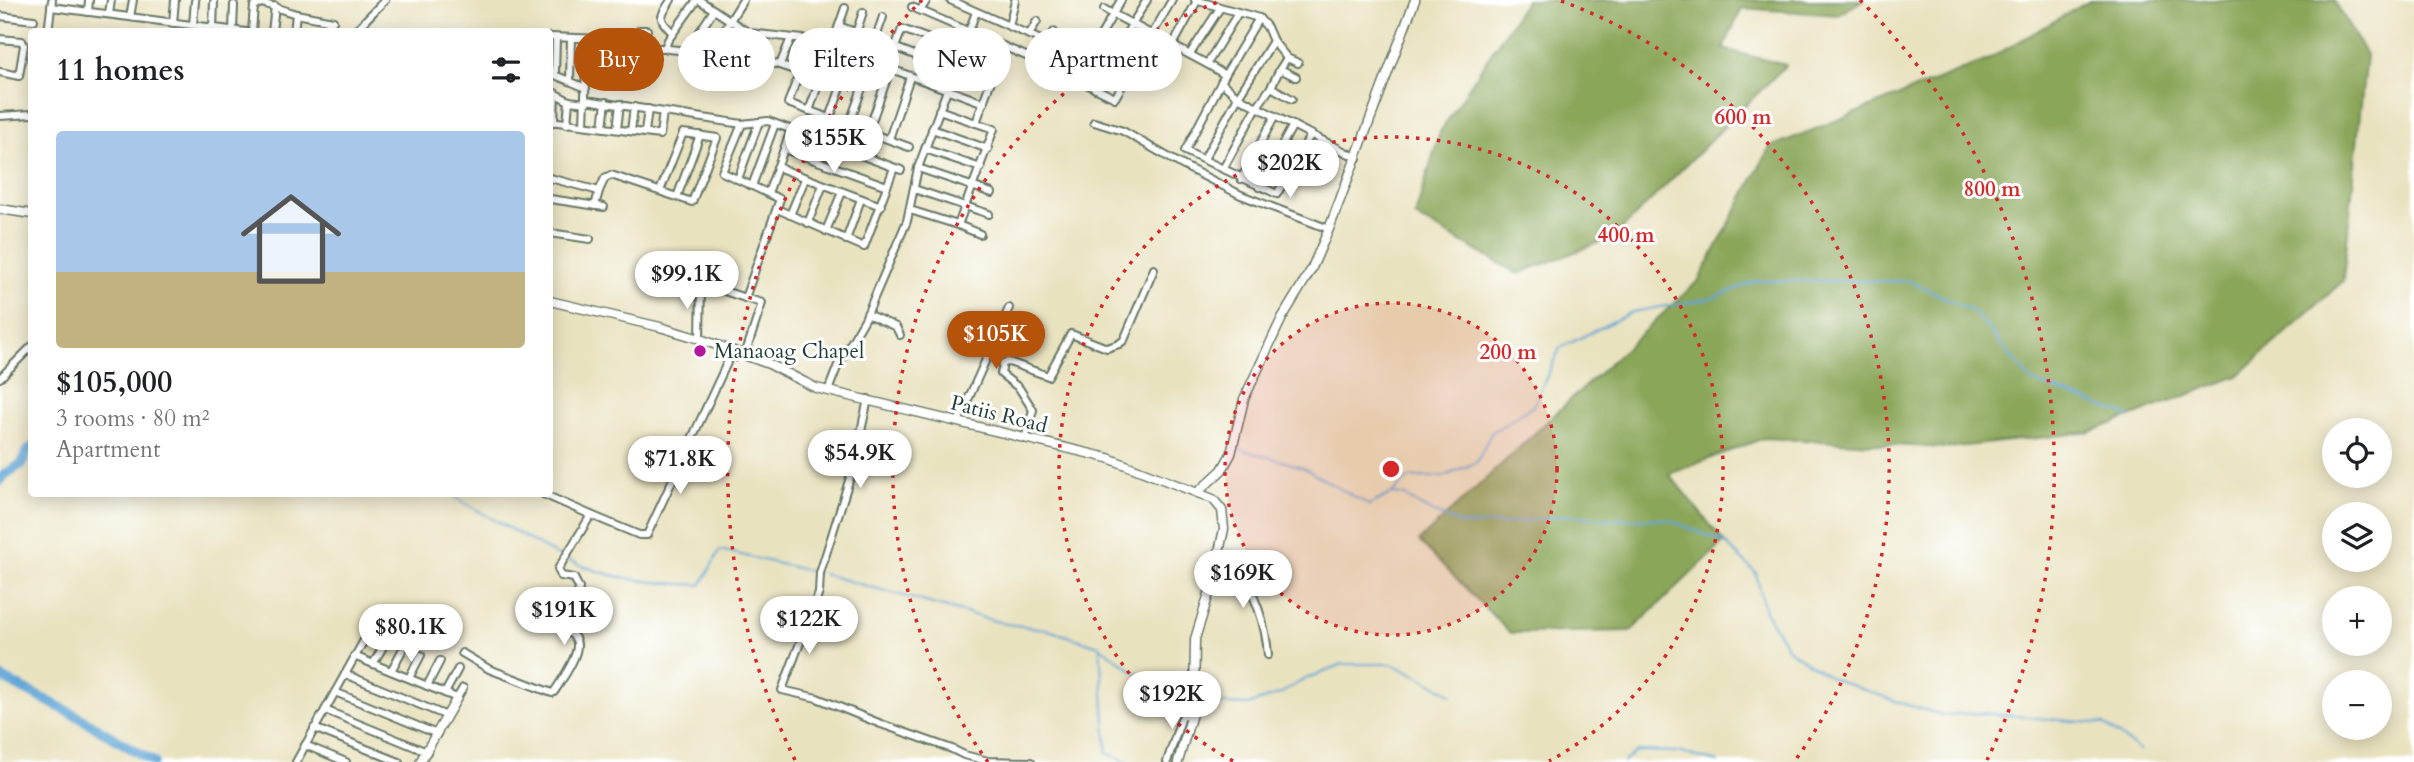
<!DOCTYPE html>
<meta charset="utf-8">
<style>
:root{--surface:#fff;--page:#f2f2f2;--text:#202124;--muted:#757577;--line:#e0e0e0;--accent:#b45309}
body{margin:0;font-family:Cardo,serif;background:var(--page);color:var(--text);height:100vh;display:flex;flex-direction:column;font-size:26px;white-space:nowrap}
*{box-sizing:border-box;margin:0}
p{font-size:23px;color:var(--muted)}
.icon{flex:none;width:38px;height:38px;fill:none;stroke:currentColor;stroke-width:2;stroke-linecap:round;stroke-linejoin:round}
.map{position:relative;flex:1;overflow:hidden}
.panel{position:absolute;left:28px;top:28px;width:525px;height:469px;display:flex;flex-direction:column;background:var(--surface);border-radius:7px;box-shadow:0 4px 18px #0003}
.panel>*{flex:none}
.guide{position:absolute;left:574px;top:28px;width:665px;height:63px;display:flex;gap:14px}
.tools{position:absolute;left:2322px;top:418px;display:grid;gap:14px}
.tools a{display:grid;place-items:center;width:70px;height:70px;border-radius:50%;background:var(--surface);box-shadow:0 4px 18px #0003;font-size:35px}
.price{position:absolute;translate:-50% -60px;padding:0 16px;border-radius:24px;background:#fff;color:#222;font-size:23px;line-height:46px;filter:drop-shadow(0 2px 4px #0008)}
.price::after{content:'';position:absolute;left:50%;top:42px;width:21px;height:16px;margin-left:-10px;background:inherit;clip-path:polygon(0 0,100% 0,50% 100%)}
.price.current{background:var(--accent);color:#fff}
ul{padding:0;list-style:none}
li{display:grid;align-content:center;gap:14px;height:371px;padding:0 28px}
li+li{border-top:2px solid var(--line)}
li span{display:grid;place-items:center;height:217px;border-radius:7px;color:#555}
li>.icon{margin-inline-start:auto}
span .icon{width:126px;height:126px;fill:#fffc;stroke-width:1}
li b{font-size:30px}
h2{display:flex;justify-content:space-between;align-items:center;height:84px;padding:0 28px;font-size:30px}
.chip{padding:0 24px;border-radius:32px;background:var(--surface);box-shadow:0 4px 18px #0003;font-size:24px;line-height:63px}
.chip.current{background:var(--accent);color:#fff}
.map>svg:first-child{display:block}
</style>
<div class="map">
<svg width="2414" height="762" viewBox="0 0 2414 762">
<rect width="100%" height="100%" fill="#fff"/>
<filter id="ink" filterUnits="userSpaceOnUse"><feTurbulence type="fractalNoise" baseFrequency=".0143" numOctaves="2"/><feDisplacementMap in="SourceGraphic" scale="14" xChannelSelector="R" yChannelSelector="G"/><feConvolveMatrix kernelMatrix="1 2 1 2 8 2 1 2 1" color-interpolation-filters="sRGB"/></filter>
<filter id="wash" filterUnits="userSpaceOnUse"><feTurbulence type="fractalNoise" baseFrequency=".00686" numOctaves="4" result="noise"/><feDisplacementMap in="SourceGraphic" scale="28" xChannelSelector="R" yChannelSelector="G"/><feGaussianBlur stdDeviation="1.57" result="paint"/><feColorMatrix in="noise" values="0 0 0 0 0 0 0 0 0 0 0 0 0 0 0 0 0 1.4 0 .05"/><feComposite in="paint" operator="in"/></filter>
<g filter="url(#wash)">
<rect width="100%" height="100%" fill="#e9e2bf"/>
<g fill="#8aa659" stroke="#547246" stroke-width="2">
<polygon points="1526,0 1863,0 1838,15 1742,8 1723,49 1786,65 1614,237 1518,274 1415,216 1440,132"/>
<polygon points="2091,0 2334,0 2366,55 2343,281 2238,376 2090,432 1948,448 1764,438 1669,474 1724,542 1631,631 1510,633 1419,541 1699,280 1770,147 1985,61"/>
</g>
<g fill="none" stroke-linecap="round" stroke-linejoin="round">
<g stroke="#5ea5d5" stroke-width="2">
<polyline points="1236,448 1302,467 1369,505 1391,494 1409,478 1445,476 1477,462 1491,433 1533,406 1560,348 1632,312 1713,298 1756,281 1910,281 1974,312 2031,381 2129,416"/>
<polyline points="452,494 461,501 562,558"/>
<polyline points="1391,494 1403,495 1422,507 1462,525 1503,524 1570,515 1606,519 1666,519 1724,542 1756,573 1765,611 1788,649 1831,678 1901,703 1942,715 1983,713 2104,724 2140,751"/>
<path d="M 568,560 C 612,580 653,583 701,585 L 720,550 L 818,573"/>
<polyline points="823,574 1006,624 1045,629 1099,646 1133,671 1180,698 1191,701"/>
<polyline points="1100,648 1107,753 1128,762"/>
<polyline points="1196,703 1248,705 1280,694 1303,680 1343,664 1391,664 1417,675 1452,695"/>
<polyline points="1624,762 1637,751 1677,752 1718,762"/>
</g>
<g stroke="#5ea5d5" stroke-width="10">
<polyline points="0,481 4,475 23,463 26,453 32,447"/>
<polyline points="0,677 77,716 154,762"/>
</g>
</g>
</g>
<g filter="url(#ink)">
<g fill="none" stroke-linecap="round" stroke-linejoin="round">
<defs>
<g id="minor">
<path d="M 671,0 C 660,18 657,18 673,33"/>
<polyline points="697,0 668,40 666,45 668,49 755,57 800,72"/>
<polyline points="699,0 749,33 812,40"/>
<polyline points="950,0 1086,60"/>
<polyline points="1195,0 1259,18 1267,27 1273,41 1287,58"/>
<polyline points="51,7 246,32"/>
<polyline points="912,7 1047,65 1115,98 1172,0"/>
<polyline points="1104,9 1113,14 1121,0"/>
<polyline points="920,11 927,0"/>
<polyline points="88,12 89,0"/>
<polyline points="109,14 111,0"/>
<polyline points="0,16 34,20"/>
<polyline points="130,17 133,0"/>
<polyline points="173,23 175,0"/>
<polyline points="193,25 195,1"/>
<polyline points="839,26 990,84"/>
<polyline points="1009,26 1015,1"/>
<polyline points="213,27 214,2"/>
<polyline points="233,30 234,5"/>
<polyline points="48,32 52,0"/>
<polyline points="252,32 254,6 262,3 296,14 333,21"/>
<polyline points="272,32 275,6"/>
<polyline points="294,32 296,14"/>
<polyline points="320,32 333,21"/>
<polyline points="354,32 385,0"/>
<polyline points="856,33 863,12"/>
<polyline points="1029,35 1037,21"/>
<polyline points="550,37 629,40"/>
<polyline points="0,39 22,41 24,45 19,76 0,72"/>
<polyline points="875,40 883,17"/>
<polyline points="1049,44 1054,32"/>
<polyline points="652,48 667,48"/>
<polyline points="687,51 714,10"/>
<polyline points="1068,52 1073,40"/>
<polyline points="710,53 743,0"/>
<polyline points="734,54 749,33"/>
<polyline points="1190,54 1220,8"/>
<polyline points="587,58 611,58"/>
<polyline points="1207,64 1238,13"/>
<polyline points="780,65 791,38"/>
<polyline points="887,69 902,29 997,64"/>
<polyline points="1280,69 1287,58 1298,63"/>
<polyline points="550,73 586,88"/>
<polyline points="555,73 556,38"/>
<polyline points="1225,75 1259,18"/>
<polyline points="1156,76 1197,1"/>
<polyline points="1076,79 1113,14 1132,24 1147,0"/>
<polyline points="570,80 571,38"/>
<polyline points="586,81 640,30 647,30"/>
<polyline points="1221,82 1238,97 1257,107 1357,158"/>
<polyline points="1271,87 1280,69 1296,77"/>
<polyline points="1095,89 1132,24 1207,64 1225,75 1185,151 1277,194 1311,134"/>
<polyline points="550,91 569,101 586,103"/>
<polyline points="586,100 742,124 768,121 901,170"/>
<polyline points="939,110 976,123"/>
<polyline points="809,111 845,8"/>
<polyline points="0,116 32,114"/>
<polyline points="830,118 852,56"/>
<polyline points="550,121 660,135 663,112"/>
<polyline points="554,122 555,93"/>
<polyline points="1094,122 1123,131 1182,165 1241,195 1329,229"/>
<polyline points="567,124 569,101"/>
<polyline points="584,125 587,39"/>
<polyline points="849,125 871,63"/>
<polyline points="603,127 606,102"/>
<polyline points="617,129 620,104"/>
<polyline points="932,129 988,149"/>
<polyline points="631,131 634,107"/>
<polyline points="645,132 648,109"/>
<polyline points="868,132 890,70"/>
<polyline points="889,139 910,77"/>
<polyline points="909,147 788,103 812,40 984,103"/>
<polyline points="784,149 887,186"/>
<polyline points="925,149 981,168"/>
<polyline points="1204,159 1238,97 1273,41"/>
<polyline points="777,167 881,206"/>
<polyline points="918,168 992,193"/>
<polyline points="1223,169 1257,107 1271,87 1292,99"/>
<polyline points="550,178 599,191 595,206"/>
<polyline points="738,179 759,122"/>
<polyline points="1241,179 1275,116"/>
<polyline points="752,186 775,124"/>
<polyline points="1259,187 1293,125"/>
<polyline points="914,189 989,214"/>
<polyline points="599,191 605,178 611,175 692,202 717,138 683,133 660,191"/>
<polyline points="768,193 791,130"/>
<polyline points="677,197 700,135"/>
<polyline points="550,199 604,207"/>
<polyline points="777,209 864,247 894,168"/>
<polyline points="910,210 958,225"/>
<polyline points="790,215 805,179"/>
<polyline points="808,223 823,185"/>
<polyline points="826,231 842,192"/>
<polyline points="550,233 590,239"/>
<polyline points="980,234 958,225 994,129 976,123 1003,46"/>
<polyline points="846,240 861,199"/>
<polyline points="867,314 896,327 900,335"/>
<polyline points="700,339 701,283 745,298 780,199 722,172 742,124"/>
<polyline points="745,355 762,303 745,298"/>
<polyline points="0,378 32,346"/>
<polyline points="828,391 838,365 865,319 907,221 918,168 976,12"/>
<polyline points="868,399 853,468 820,573 819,593 782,690 817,698 881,724 952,749 964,755 988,761 1031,762"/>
<polyline points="958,422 1009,308"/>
<polyline points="1025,439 1033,410 1019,388 1001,374 1003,363 1009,362 1048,376 1071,334 1107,348 1119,344 1124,340 1154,269"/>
<polyline points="543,494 591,515"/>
<path d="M 1217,565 L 1237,568 C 1255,592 1266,625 1268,655"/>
<path d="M 462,653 L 489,669 L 552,693 L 554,692 C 561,681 584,650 575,638 C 570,631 562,631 562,621 C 563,608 578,603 579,588 L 574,578 L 561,576 L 558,569 L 591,515 L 639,535 L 647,535 L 733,350"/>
<polyline points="354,656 457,698 463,688"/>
<polyline points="373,664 387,640"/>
<polyline points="391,671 404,647"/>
<polyline points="345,674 447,716"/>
<polyline points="409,678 421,655"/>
<polyline points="427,686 440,661"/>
<polyline points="335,692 437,734"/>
<polyline points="445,693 458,669"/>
<polyline points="325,710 427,752"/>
<polyline points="314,728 399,762"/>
<polyline points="305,745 346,762"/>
<polyline points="296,762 367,635"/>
<polyline points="1167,762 1181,719 1183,716 1192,714"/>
</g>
<g id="tertiary">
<polyline points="0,209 32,214"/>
<polyline points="550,301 660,327 700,339 769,364 816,388 1108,458 1213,499 1222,510 1224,529 1212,584 1195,639 1194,707 1178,762"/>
<polyline points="1198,492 1222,470 1231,454 1244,399 1282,318 1311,270 1329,229 1415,0"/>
<polyline points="420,762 457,698"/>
</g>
</defs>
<use href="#minor" stroke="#667765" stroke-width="10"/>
<use href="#tertiary" stroke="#667765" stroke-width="11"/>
<use href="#minor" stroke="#fff" stroke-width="6"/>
<use href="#tertiary" stroke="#fff" stroke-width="8"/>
</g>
</g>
<circle cx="1391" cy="469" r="166" fill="#d62828" fill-opacity=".12"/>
<g fill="none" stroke="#d62828" stroke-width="3.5" stroke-dasharray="3.5 7">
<circle cx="1391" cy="469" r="166"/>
<path d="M1233 761A332 332 0 1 1 1549 761"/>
<path d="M988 762A498 498 0 0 1 1221 1M1561 1A498 498 0 0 1 1794 762"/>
<path d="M795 760A663 663 0 0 1 922 0M1860 0A663 663 0 0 1 1987 760"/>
</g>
<circle fill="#b5179e" stroke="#fff" stroke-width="2.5" cx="700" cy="351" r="7"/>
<g text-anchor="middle" stroke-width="6" stroke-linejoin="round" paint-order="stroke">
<g font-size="21" fill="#1f3d34" stroke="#fff" text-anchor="start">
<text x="714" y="358">Manaoag Chapel</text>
</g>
<g font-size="21" fill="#1f3d34" stroke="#fff">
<text transform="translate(999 414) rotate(14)" y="7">Patiis Road</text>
</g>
</g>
<circle cx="1391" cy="469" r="10" fill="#d62828" stroke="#fff" stroke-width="3.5"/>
<g font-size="21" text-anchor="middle" font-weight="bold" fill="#d62828" stroke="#fff" stroke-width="6" stroke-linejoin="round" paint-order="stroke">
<text x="1743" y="124">600 m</text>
<text x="1992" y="196">800 m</text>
<text x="1626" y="242">400 m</text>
<text x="1508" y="359">200 m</text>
</g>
</svg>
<div class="tools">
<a><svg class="icon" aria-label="locate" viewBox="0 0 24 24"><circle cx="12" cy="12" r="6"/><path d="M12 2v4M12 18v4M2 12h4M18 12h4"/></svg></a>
<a><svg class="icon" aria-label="layers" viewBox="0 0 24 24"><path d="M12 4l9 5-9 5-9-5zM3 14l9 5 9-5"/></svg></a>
<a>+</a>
<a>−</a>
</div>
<b class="price" style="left:834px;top:175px">$155K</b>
<b class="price" style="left:1290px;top:200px">$202K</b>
<b class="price" style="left:687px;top:311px">$99.1K</b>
<b class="price current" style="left:996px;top:371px">$105K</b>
<b class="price" style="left:860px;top:490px">$54.9K</b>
<b class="price" style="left:680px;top:496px">$71.8K</b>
<b class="price" style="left:1243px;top:610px">$169K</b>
<b class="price" style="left:564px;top:647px">$191K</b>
<b class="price" style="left:809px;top:656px">$122K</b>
<b class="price" style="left:411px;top:664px">$80.1K</b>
<b class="price" style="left:1172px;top:731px">$192K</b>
<div class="guide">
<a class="chip current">Buy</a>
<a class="chip">Rent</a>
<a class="chip">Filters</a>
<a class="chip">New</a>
<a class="chip">Apartment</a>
</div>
<section class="panel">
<h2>11 homes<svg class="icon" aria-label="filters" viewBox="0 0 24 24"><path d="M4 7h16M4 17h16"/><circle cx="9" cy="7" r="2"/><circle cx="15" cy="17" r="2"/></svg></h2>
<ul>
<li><span style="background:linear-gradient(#a9c7e8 65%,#c2b280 0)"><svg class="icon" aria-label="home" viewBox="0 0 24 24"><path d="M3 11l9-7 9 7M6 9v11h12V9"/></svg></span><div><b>$105,000</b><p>3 rooms · 80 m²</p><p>Apartment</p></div></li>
</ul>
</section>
</div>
